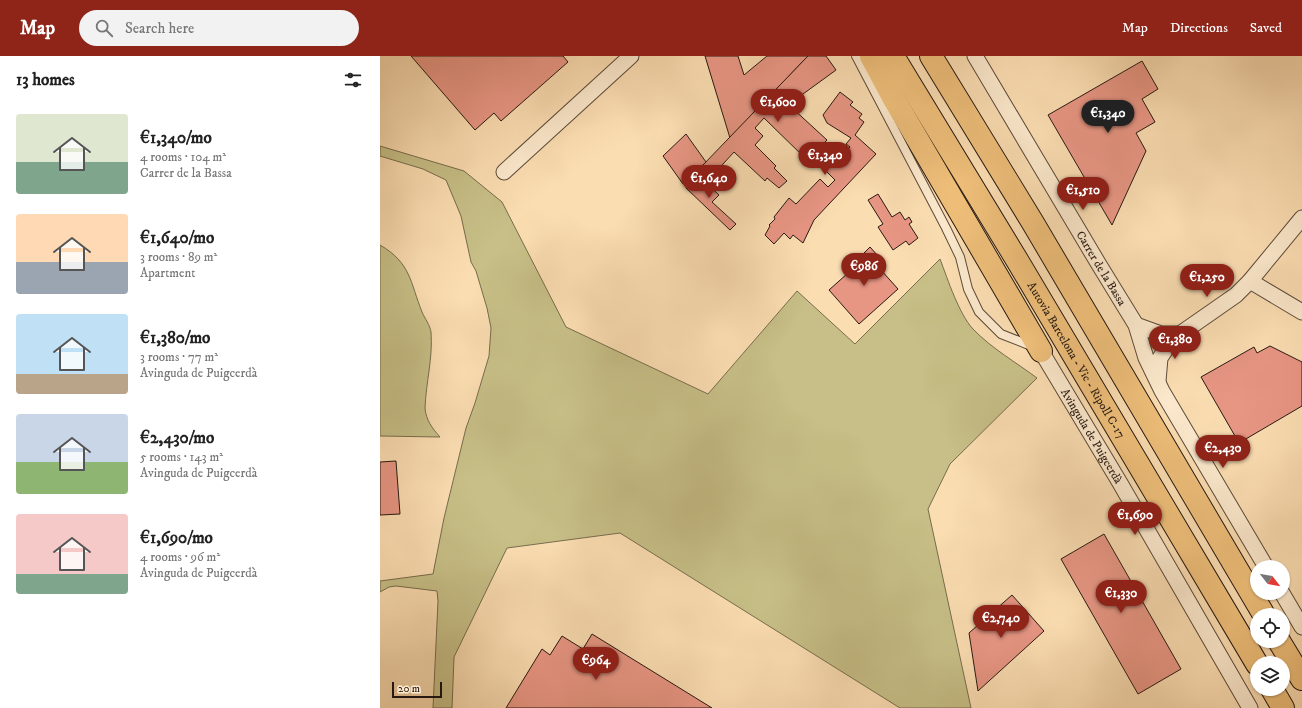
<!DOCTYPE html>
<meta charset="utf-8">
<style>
:root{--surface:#fff;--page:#f2f2f2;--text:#222;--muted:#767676;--accent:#8f2418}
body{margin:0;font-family:"IM FELL DW Pica",serif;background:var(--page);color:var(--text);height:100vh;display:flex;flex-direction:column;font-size:15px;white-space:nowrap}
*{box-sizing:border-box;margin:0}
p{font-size:13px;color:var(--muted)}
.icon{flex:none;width:22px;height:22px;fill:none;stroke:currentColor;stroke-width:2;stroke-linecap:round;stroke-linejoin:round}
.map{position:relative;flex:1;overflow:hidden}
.panel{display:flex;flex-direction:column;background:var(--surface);width:380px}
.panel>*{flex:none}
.needle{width:26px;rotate:121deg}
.buttons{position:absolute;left:870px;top:504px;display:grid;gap:8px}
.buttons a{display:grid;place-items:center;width:40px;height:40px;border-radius:50%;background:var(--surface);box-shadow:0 1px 3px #0004;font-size:20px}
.scale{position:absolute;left:12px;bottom:10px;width:50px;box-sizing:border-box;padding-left:4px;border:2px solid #271911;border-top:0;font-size:11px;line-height:14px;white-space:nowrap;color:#271911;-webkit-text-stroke:3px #fce9cd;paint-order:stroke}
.price{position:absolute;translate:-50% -34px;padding:0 9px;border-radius:14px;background:var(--accent);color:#fff;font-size:13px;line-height:26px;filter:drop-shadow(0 1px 2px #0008)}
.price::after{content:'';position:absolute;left:50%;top:24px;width:12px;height:9px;margin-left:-6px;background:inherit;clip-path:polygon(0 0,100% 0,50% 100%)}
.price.selected{background:#222;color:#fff}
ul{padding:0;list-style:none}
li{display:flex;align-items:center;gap:12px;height:100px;padding:0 16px}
li span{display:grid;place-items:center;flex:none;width:112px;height:80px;border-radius:4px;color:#555}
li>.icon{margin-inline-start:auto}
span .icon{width:48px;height:48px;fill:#fffc;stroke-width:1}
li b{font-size:17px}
h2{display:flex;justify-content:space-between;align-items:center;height:48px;padding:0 16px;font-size:17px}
header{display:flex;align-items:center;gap:24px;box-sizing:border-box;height:56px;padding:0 20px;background:var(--accent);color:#fff}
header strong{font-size:19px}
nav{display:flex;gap:22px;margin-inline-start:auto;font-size:14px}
.search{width:280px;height:36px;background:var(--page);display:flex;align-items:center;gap:10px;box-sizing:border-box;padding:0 14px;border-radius:22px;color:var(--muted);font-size:15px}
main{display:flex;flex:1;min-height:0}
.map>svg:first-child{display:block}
</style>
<header>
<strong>Map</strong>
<div class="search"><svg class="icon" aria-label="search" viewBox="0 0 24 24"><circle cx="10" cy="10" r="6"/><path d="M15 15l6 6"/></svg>Search here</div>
<nav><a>Map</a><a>Directions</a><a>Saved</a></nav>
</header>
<main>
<section class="panel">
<h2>13 homes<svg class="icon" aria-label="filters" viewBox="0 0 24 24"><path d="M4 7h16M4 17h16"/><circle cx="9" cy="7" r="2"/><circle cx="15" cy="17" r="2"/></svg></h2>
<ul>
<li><span style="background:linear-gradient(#dfe7d0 60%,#7fa58c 0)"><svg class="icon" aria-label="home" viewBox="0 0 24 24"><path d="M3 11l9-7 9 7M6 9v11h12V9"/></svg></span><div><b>€1,340/mo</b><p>4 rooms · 104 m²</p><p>Carrer de la Bassa</p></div></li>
<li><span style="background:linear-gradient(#ffd9b3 60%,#9aa5b1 0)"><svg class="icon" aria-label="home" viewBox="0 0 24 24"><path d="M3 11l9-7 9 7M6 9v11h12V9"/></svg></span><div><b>€1,640/mo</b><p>3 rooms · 89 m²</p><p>Apartment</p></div></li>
<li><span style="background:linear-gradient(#bfe0f5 75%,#b9a48a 0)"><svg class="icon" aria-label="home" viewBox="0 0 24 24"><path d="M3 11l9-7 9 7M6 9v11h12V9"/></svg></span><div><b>€1,380/mo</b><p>3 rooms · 77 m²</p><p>Avinguda de Puigcerdà</p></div></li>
<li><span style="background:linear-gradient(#c9d6e8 60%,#8fb573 0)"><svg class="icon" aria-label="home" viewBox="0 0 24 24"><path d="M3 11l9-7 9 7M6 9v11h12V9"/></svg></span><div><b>€2,430/mo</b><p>5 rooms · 143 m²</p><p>Avinguda de Puigcerdà</p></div></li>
<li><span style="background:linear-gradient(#f6c9c9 75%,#7fa58c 0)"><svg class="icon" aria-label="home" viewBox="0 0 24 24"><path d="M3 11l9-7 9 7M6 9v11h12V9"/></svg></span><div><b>€1,690/mo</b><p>4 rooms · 96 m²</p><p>Avinguda de Puigcerdà</p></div></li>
</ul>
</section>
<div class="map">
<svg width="922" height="652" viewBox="0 0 922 652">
<rect width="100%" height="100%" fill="#fbddb2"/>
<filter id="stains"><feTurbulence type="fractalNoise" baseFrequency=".005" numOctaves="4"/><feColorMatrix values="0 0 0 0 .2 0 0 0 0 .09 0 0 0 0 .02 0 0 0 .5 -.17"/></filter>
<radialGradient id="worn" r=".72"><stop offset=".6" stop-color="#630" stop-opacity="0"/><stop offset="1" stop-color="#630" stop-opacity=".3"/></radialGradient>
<g fill="#c7bf87" stroke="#776c4c">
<path d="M 0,90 L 84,115 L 122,146 L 186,271 L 328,338 L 417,235 L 475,288 L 560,203 C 568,224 579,258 593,273 C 611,292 637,307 657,322 L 570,408 L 548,453 L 591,652 L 520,652 L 240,477 L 127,492 L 74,601 L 72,652 L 53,652 L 58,545 L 57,535 L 16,530 L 9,531 L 0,536 L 0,525 L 53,518 L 64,462 L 86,372 L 95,347 L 109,300 L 111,272 L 107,252 L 96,215 L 91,206 L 81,160 L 66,124 L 43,113 L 0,100 Z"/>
<path d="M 0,189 C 31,207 30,226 42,256 C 45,263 50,269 51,276 C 53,302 46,326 45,352 C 46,364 52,372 60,381 L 0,380 Z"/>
</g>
<g fill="#e89684" stroke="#271911">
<polygon points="31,0 183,0 188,6 121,65 114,57 95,74"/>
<polygon points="325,0 358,0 364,19 387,0 428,0 350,82"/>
<polygon points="428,0 446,0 456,14 423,38 410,50 447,84 427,104 384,62 375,72 383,80 375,89 396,110 394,112 407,125 399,132 387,122 385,125 354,96 333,119 322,110"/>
<polygon points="762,5 778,33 762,43 775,66 756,77 766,95 732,169 668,59"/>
<polygon points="460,36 473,46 470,49 482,58 479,62 484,66 475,79 496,98 434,164 423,187 413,179 410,183 404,177 394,188 385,179 390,170 389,169 395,163 394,161 409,142 416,148 440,123 448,131 455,124 446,115 470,91 466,88 471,82 447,67 443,59"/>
<polygon points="306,78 326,106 303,128 283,100"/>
<polygon points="320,118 329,126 327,128 339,139 332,146 356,168 350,174 306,132"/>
<polygon points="498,138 512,161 520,156 525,164 529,161 532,166 529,168 538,182 529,189 526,185 513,194 498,171 503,168 488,144"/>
<polygon points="490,191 506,209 501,214 518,233 479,268 449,234 486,201 483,198"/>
<polygon points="890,290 922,306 922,350 859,387 821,321 874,291 877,297"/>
<polygon points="16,405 20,458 0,459 0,406"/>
<polygon points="724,478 801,613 758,638 681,503"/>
<polygon points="632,539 664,575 598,635 589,577"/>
<polygon points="212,578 332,652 126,652 162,593 170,599 182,580 203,593"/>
</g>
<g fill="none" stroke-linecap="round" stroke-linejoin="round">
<defs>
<polyline id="lane" points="476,0 566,172 580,201 588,233 599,256 621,278 654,291"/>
<g id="street">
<path id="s1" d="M 595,0 L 718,207 L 756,269 L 766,302 L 782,335 L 886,511"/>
<polyline points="124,116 251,0"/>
<polyline points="870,225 922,256"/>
<polyline points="756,269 781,278 800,278"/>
<path id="s2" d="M 661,295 L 740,427 L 870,652"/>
<polyline points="778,325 780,302 788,290 800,278 856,239 870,225 922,162"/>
<polyline points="902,537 922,571"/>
</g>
<g id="highway">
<polyline points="491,0 514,43 661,295"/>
<path id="s3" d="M 513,0 L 637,204 L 877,608"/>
<polyline points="551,0 653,167 884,559"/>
<polyline points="899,585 922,623"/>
<polyline points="892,633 903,652"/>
</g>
</defs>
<use href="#lane" stroke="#5c4a39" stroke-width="10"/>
<use href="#street" stroke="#5c4a39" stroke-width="17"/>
<use href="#highway" stroke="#271911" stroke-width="24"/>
<use href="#lane" stroke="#fce9cd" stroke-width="8"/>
<use href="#street" stroke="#fce9cd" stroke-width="15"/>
<use href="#highway" stroke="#eebe79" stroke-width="22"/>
</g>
<g text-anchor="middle" stroke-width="4" stroke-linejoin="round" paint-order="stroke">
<g font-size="12" fill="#271911" stroke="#fce9cd">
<text dy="4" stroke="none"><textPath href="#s1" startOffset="247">Carrer de la Bassa</textPath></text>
<text dy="4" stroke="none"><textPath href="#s3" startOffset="355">Autovia Barcelona - Vic - Ripoll C-17</textPath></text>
<text dy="4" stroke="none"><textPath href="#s2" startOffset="99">Avinguda de Puigcerdà</textPath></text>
</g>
</g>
<rect width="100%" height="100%" filter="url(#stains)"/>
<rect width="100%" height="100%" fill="url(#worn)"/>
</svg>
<div class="buttons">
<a><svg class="needle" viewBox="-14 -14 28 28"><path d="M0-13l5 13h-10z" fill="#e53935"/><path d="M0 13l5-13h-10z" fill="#767676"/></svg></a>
<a><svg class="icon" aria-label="locate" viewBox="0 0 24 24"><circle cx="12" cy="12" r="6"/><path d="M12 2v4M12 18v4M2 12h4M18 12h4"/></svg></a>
<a><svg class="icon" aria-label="layers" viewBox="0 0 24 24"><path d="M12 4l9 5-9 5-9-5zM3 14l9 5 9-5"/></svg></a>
</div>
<div class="scale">20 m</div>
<b class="price" style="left:398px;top:67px">€1,600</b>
<b class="price selected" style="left:728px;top:78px">€1,340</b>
<b class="price" style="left:445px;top:120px">€1,340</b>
<b class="price" style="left:329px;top:143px">€1,640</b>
<b class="price" style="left:703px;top:155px">€1,510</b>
<b class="price" style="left:484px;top:231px">€986</b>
<b class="price" style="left:827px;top:242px">€1,250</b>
<b class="price" style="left:795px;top:304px">€1,380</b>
<b class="price" style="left:843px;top:413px">€2,430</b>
<b class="price" style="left:755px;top:480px">€1,690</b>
<b class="price" style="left:741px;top:558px">€1,330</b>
<b class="price" style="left:621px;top:583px">€2,740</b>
<b class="price" style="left:216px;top:625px">€964</b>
</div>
</main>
